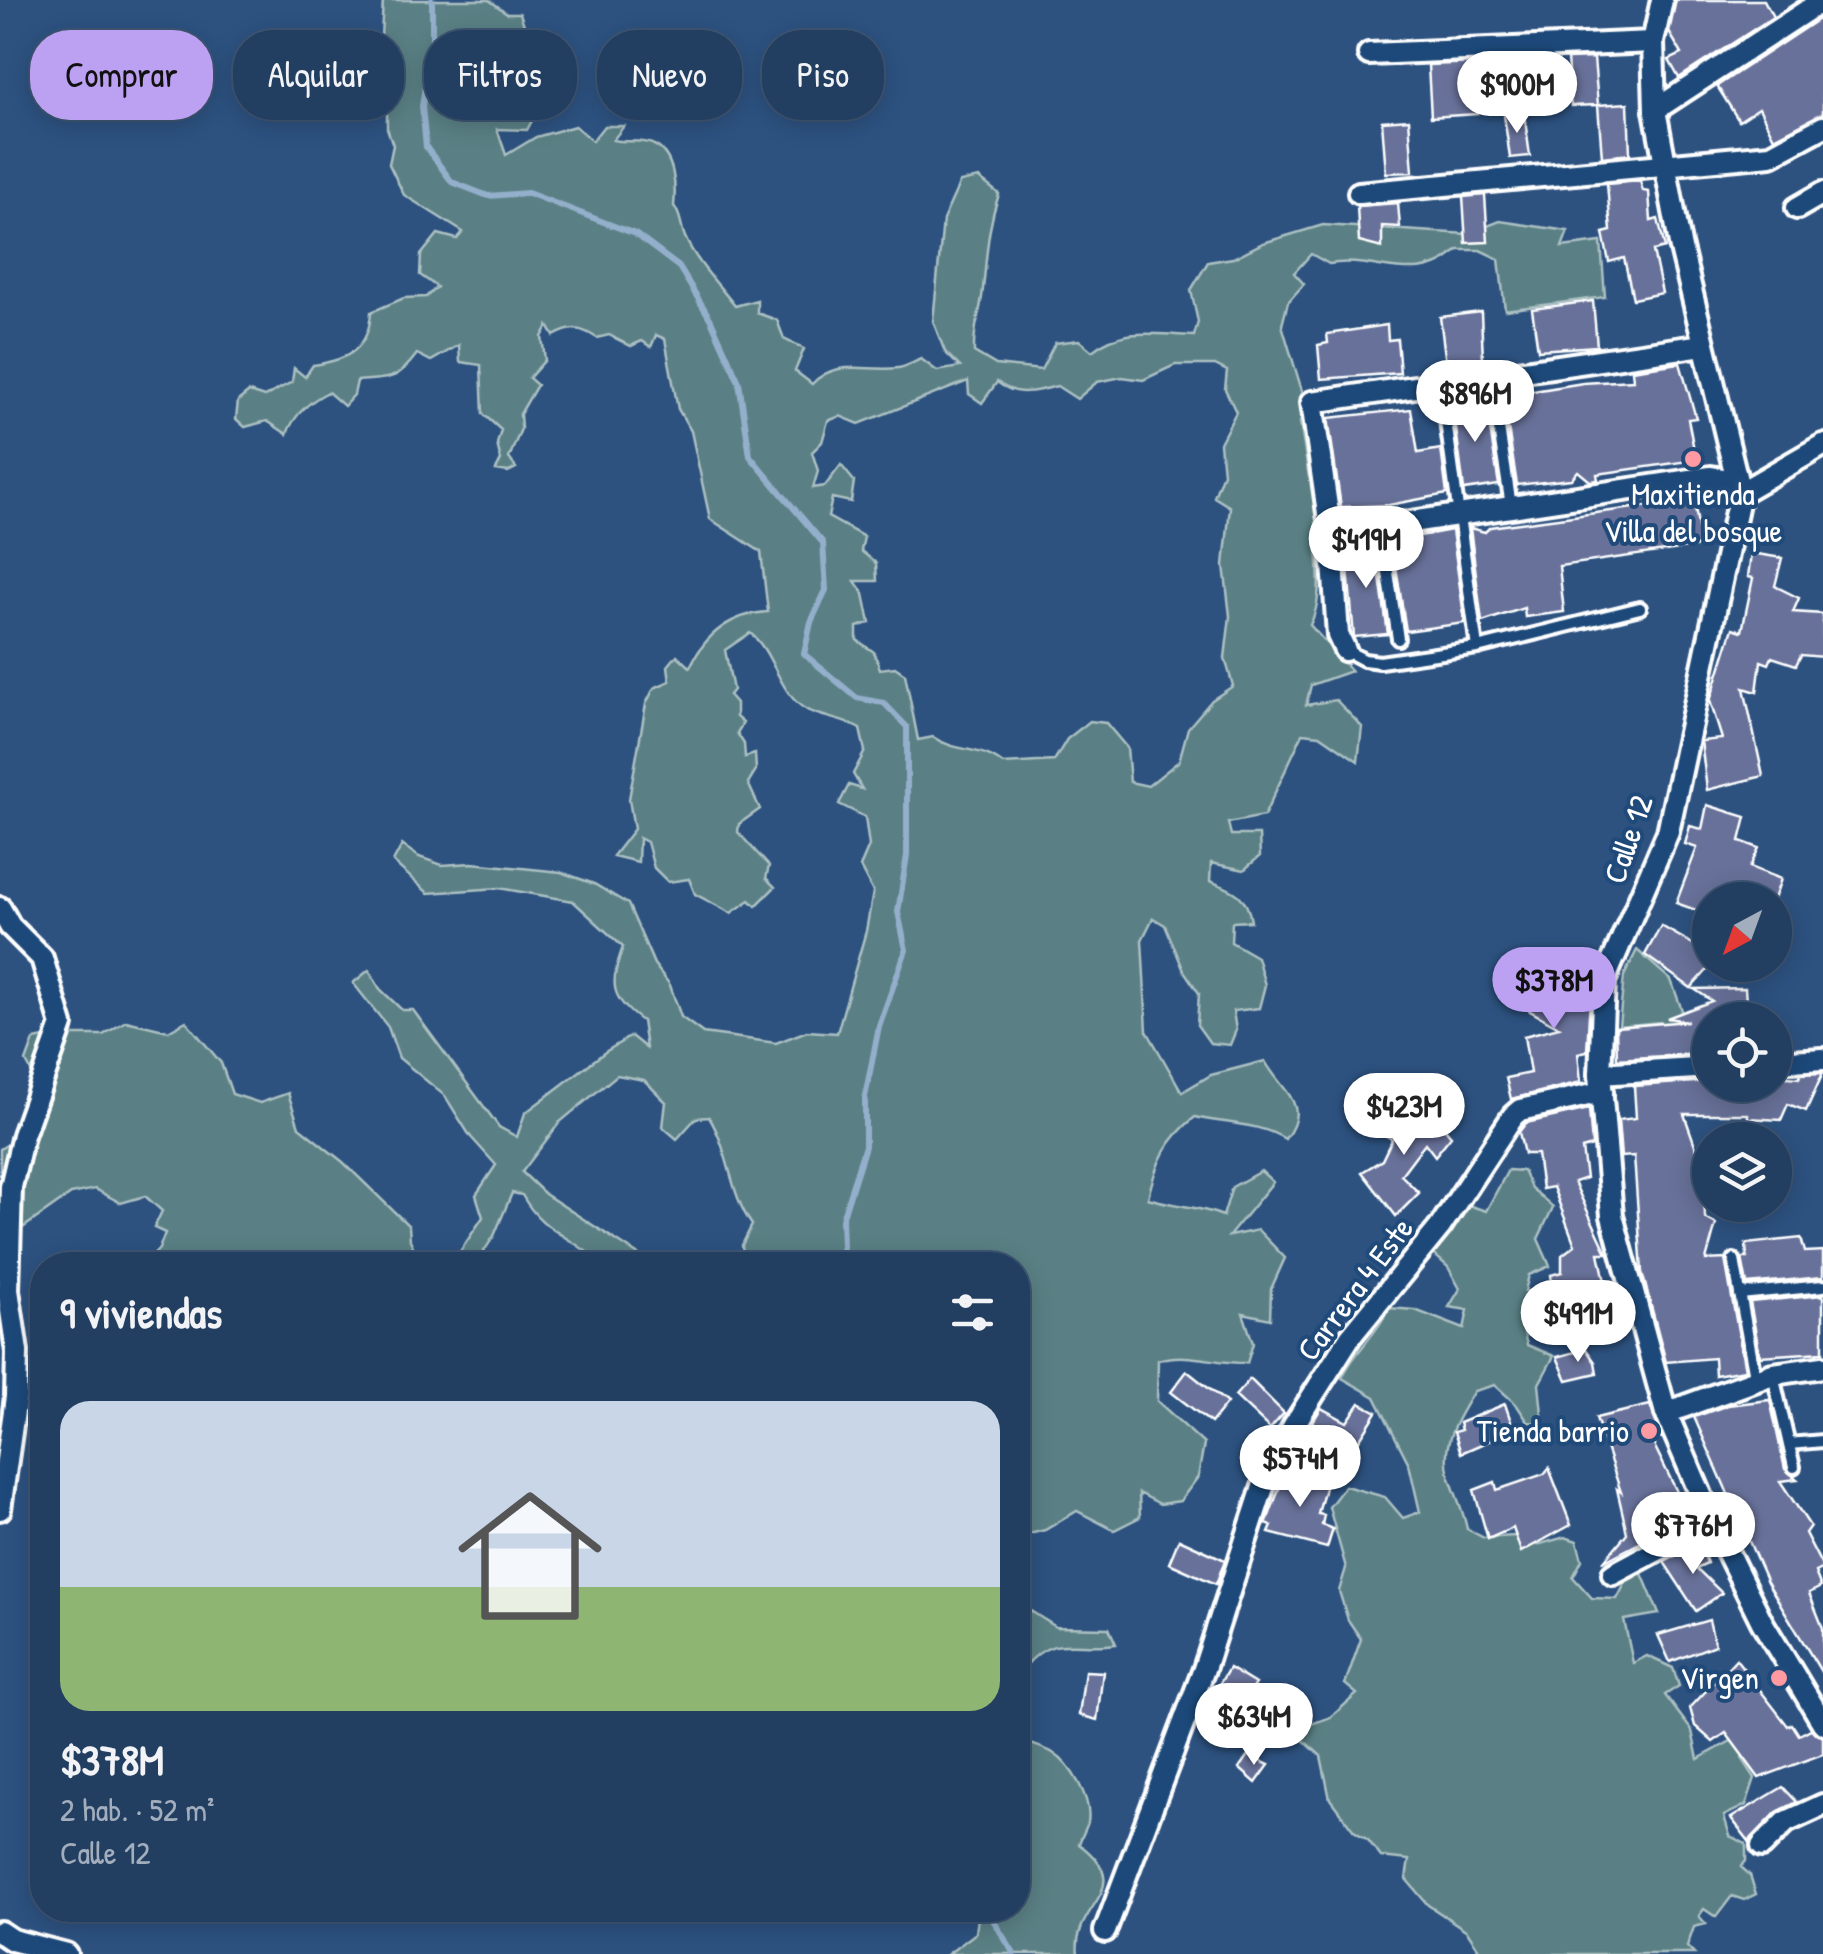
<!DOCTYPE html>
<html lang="es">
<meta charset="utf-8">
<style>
:root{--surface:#223e60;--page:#2a4566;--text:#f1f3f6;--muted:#a2aebd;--line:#3f5775;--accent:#bca0f2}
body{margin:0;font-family:"Patrick Hand",sans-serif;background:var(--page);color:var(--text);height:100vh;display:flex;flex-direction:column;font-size:38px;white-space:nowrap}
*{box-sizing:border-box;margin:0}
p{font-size:32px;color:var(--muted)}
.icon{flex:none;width:55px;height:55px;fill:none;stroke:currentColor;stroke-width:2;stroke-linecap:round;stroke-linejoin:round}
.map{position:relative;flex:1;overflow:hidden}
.details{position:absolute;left:30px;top:1252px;width:1000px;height:670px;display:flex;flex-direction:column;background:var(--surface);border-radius:40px;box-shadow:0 5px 25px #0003,0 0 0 2px var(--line)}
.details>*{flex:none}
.guide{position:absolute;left:30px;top:30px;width:1000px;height:90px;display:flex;gap:20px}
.needle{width:65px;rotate:221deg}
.fabs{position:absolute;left:1692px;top:882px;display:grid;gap:20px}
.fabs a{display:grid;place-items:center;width:100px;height:100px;border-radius:50%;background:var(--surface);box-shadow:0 5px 25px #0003,0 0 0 2px var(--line);font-size:50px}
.price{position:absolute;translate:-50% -85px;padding:0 22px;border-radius:35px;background:#fff;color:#222;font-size:32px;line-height:65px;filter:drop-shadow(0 2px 5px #0008)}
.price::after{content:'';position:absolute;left:50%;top:60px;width:30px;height:22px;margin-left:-15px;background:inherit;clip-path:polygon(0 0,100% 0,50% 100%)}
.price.active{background:var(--accent);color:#111}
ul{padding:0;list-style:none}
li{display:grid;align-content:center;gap:20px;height:530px;padding:0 30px}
li span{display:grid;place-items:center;height:310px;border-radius:30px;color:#555}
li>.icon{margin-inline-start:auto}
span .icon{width:180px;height:180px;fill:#fffc;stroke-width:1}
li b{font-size:42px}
h2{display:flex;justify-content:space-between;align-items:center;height:120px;padding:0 30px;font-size:42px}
.chip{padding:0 35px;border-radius:40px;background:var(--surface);box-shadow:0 5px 25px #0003,0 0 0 2px var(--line);font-size:35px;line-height:90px}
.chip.active{background:var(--accent);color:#111}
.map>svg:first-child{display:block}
</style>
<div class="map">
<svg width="1823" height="1954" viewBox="0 0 1823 1954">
<rect width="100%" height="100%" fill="#2d5280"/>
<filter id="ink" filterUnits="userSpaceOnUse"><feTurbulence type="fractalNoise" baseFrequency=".01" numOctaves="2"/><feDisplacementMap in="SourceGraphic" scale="20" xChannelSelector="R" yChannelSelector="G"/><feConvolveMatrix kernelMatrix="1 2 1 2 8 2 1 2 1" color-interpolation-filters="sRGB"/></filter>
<g filter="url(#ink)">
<g fill="#5a8085" stroke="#acc0c2" stroke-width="2.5" fill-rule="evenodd">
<path d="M 383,0 L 489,0 L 507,13 L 520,13 L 531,46 L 548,58 L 548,91 L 527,130 L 497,129 L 506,155 L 536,137 L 575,126 L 592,141 L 604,126 L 624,126 L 613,140 C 625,143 644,139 654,145 C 675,155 676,187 674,206 C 682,217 680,225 685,237 C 696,262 719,285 735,306 L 757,300 L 757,313 L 777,320 L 784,339 L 804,349 L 795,371 L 812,384 C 836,358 867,372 898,368 C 906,367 914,362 921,359 L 937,371 L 960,367 L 945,352 L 933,321 L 943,220 L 960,182 L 979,178 L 999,194 C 986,232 987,259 982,297 C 979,318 973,329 974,352 L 996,365 L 1041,370 L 1055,343 L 1079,340 L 1092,351 C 1123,326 1157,335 1194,336 L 1198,322 L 1191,290 L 1208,262 L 1233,258 L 1263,243 L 1323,225 L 1467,234 L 1500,221 L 1568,231 L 1562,247 L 1601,242 L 1605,297 L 1505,310 L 1499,259 L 1480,250 L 1458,250 C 1417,289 1375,255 1329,264 L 1311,254 L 1294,273 L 1304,284 L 1288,302 L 1282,325 L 1306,404 L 1300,422 L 1309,477 L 1320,502 C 1308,543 1330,584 1310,625 L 1351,671 L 1311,685 L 1306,705 L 1336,700 L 1362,727 L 1358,761 L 1320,735 L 1303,733 L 1264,816 L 1228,823 L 1231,835 L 1259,835 L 1260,856 L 1244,870 L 1211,863 L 1210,881 C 1233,890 1247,894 1251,921 L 1232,922 L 1231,942 L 1257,957 L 1265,985 L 1259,1008 L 1233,1011 L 1236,1030 L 1230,1045 L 1210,1043 L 1197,1025 L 1199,993 L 1184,971 L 1165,925 L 1153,918 L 1142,940 L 1147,1031 L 1182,1092 L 1211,1075 L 1265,1061 C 1282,1092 1312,1104 1285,1139 C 1260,1123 1225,1124 1195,1117 C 1166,1141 1156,1162 1148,1198 C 1173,1206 1199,1206 1223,1216 L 1232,1187 L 1261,1171 L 1273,1182 L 1229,1236 L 1258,1230 L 1285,1258 L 1271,1289 L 1270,1319 L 1243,1313 L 1253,1343 L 1247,1363 C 1216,1364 1188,1351 1158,1360 L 1157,1401 L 1204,1444 L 1198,1477 L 1180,1501 L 1160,1504 L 1139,1493 L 1140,1517 L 1114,1530 L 1077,1511 L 1045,1530 L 1018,1537 L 1018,1265 L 744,1265 L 742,1245 L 752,1225 C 729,1193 730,1151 709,1117 L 696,1118 L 677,1139 L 663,1127 L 666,1102 L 644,1080 L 617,1075 L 560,1122 L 522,1172 L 545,1194 L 654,1265 L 602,1265 C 573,1235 544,1235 522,1195 L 512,1193 L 494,1236 L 475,1265 L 451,1265 L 483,1217 L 476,1195 L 496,1165 L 470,1136 L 445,1096 L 399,1058 L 388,1027 L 353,983 L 369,970 L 380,989 L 402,1010 L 413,1010 L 499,1127 L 517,1137 L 525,1113 L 605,1052 L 631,1036 L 646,1048 L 642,1021 C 609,998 610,983 623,947 L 573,901 L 499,888 L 428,893 L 393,862 L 402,845 L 419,857 L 442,865 L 472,863 L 561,872 L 594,884 L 628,904 L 654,964 L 670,985 L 681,1017 L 703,1033 L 776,1043 L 807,1031 L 837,1033 L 866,931 L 873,892 L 860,867 L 869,846 L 865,817 L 839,804 L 849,785 L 862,789 L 853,774 L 865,751 L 860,729 C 843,719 824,718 807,710 C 778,694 775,653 750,633 L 725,650 L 733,690 L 729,695 L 736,703 L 736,717 L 743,723 L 737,733 L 744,744 L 745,757 L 755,754 L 756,770 L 748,783 L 760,809 L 739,824 L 738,832 L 769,866 L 766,878 L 775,887 L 756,906 L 750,900 L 731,913 L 695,894 L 689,879 L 668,882 L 654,868 L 647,842 L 639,838 L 638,862 L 613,856 L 634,829 L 629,799 L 646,704 L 654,688 L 670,681 L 668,666 L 677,655 L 690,667 C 706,633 731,614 768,612 L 761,552 L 710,519 L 691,431 L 678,409 L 665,339 L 656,335 L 651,347 L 642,341 L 631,346 L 609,335 L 597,338 C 580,327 572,326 554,336 L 548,326 L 542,337 L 545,360 L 529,378 L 537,385 L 520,414 L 521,429 L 509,458 L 516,468 L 508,472 L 496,470 L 501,460 L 497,444 L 501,430 L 483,414 L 481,365 L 460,362 L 459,345 L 431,361 L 417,354 C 396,382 390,378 357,381 L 354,395 L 344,406 L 328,392 C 310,401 294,415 287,434 L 267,421 L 245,427 L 236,419 L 238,401 L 249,392 L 264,397 L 292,382 L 294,368 L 305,377 L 313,365 C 348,360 369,349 371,312 L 404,298 L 426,297 L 437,287 L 420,275 L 421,255 L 438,234 L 457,239 L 463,232 L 404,195 L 389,164 L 393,145 L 387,128 L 387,101 L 378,81 L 377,59 L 385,50 L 381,37 ZM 1175,365 L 1215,365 L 1227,371 L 1225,389 L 1236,412 L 1220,443 L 1223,473 L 1214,497 L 1230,507 L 1224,565 L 1230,616 L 1225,658 L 1233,686 L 1212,700 L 1188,728 L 1179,761 L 1148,786 L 1130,782 L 1127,748 L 1106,723 L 1090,721 L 1067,739 L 1054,761 L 1003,764 C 982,746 956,753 933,737 L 918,740 L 905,674 L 895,667 L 880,669 L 874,652 L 857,640 L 857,627 L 870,623 L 864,594 L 855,581 L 877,581 L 876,563 L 861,551 L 864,537 L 828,517 L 832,498 L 851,502 L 854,481 L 841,465 L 825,486 L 813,488 L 818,471 L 812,452 L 822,442 L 828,421 L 840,416 L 859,424 L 968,381 L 969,394 L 982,403 L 997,382 C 1015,397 1036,392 1057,386 L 1077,399 L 1097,382 L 1122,377 L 1143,380 Z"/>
<polygon points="1637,950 1671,980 1691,1035 1663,1038 1660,1022 1619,1026 1624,976"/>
<polygon points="126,1021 168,1031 186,1021 221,1063 232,1094 260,1103 288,1093 299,1127 343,1162 409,1226 410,1240 422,1265 143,1265 159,1249 165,1233 154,1228 162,1211 145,1196 121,1203 95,1189 71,1194 17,1232 0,1234 0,1149 13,1141 37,1082 26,1062 34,1040 58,1035 103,1035"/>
<path d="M 1508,1170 L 1523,1171 L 1531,1188 L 1553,1207 L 1538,1239 L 1550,1266 L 1529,1275 L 1525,1291 L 1539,1296 L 1543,1324 L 1523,1329 L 1527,1345 L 1554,1356 L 1539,1384 L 1543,1424 L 1528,1422 L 1516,1404 L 1495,1385 L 1474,1391 C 1459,1416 1440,1443 1449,1475 C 1455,1494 1463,1509 1467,1529 L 1484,1538 L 1514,1536 L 1537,1545 L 1565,1537 L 1577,1541 L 1582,1560 L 1573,1577 L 1592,1598 L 1617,1599 L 1627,1580 L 1641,1571 L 1659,1614 L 1624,1620 L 1633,1663 L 1647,1656 L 1673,1668 L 1679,1686 L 1665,1695 L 1692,1731 L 1698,1759 L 1742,1735 L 1746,1746 L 1742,1758 L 1755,1778 L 1746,1805 L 1724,1816 L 1730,1836 L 1746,1844 L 1746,1861 L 1741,1867 L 1750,1875 L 1756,1894 L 1744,1900 L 1732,1896 L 1716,1917 L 1704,1909 L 1699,1916 L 1706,1924 L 1694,1927 L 1687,1947 L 1694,1954 L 1482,1954 L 1467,1931 L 1428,1905 L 1406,1879 L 1409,1860 L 1381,1857 L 1368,1840 L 1354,1831 L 1330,1799 L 1321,1756 L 1303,1740 L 1311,1724 L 1331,1717 L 1357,1694 L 1345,1684 L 1361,1639 L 1348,1620 L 1339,1591 L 1346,1568 L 1329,1507 L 1345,1486 L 1385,1497 L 1403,1518 L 1420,1512 L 1409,1464 L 1375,1397 L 1342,1378 C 1354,1351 1377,1335 1389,1308 L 1415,1310 L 1464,1329 L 1468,1310 L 1449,1307 L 1460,1289 L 1448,1267 L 1427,1248 L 1448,1234 L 1462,1203 L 1486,1211 Z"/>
<path d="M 1018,1603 L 1056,1627 L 1109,1628 L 1116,1644 C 1075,1650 1053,1632 1025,1667 L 1019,1647 Z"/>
<path d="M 1018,1737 C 1029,1746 1042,1746 1053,1753 C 1072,1765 1092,1800 1088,1822 C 1086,1829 1081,1837 1079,1844 C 1140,1890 1071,1904 1078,1954 L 948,1954 L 976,1933 L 979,1910 L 1018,1910 Z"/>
</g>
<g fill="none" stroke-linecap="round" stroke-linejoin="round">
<g stroke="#94afcb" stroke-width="6">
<polyline points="432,0 432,41 422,106 426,147 452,182 488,196 528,193 635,234 679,267 711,320 739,382 750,456 823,543 826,590 811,622 804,654 857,698 884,703 907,727 907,855 898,912 906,950 879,1026 865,1097 865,1146 842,1219 843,1247 837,1265"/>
<polyline points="987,1910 1014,1954"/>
</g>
</g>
<g fill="#677199" stroke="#fff" stroke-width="2.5">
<polygon points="1676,0 1764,0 1773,17 1679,78 1669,60 1682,54 1669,32"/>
<polygon points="1823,16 1823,113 1774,138 1759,108 1739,121 1717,86"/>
<polygon points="1594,58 1598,105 1571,106 1567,59"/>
<polygon points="1475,63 1477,114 1431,117 1428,65"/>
<polygon points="1628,103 1630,154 1602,157 1598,105"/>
<polygon points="1524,113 1530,156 1510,158 1504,115"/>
<polygon points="1409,119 1413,172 1386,173 1382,121"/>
<polygon points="1640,181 1643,191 1649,192 1651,221 1658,219 1665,248 1653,251 1662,293 1633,299 1624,258 1609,262 1603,233 1611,231 1607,184"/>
<polygon points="1485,195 1488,242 1466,243 1463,197"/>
<polygon points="1398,203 1400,227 1382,226 1382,248 1359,242 1357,206"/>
<polygon points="1593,301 1597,346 1538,350 1532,309"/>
<polygon points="1481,312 1483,360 1446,364 1440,317"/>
<polygon points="1387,325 1388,340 1397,339 1400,373 1321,379 1318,345 1328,343 1327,334"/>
<polygon points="1680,363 1696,418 1688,419 1696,460 1597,474 1598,480 1590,481 1578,471 1571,479 1517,485 1503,396 1583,383 1633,380 1632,370"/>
<polygon points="1485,398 1499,485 1464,490 1453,405"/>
<polygon points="1411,409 1418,453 1441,449 1447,494 1389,505 1341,507 1328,418"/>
<polygon points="1694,500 1701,546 1559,566 1564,612 1525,617 1524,608 1482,622 1470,528 1485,532 1490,527"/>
<polygon points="1452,530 1465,623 1406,631 1392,541"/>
<polygon points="1367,542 1375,542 1388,634 1354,637 1346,546"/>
<polygon points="1751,553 1782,558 1775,586 1799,598 1793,612 1823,614 1823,657 1801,655 1796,665 1772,657 1769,664 1761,661 1757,692 1744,688 1763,776 1707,790 1701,741 1722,739 1710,701 1733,628 1742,631 1753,578 1748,577"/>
<polygon points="1707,805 1746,817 1740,841 1759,848 1750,867 1781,879 1774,899 1710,900 1710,915 1676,903 1697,848 1685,844 1690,826 1702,829"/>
<polygon points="1661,926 1698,947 1712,965 1691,988 1645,955"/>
<polygon points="1550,965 1586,972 1581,995 1590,997 1587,1051 1578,1053 1581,1082 1511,1099 1506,1078 1530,1073 1524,1036 1559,1027 1530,1011 1507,981 1545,988"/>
<polygon points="1745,988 1747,1017 1710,1020 1710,1053 1617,1059 1616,1027 1688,1021 1667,1018 1712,1001 1694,989"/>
<polygon points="1823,1073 1806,1111 1788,1104 1781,1120 1748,1118 1748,1114 1684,1114 1703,1168 1705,1218 1716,1224 1706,1260 1725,1259 1745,1370 1715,1375 1714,1358 1666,1362 1642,1272 1634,1156 1621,1157 1618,1120 1636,1118 1634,1086 1710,1081 1710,1085 1775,1085 1775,1076 1799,1078 1801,1074"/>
<polygon points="1589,1109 1592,1146 1582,1149 1586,1178 1574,1182 1607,1253 1599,1253 1610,1305 1550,1323 1542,1287 1552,1284 1551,1275 1562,1272 1562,1255 1575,1245 1553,1187 1542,1189 1537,1154 1524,1154 1519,1132 1526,1123"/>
<polygon points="1429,1110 1451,1136 1435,1156 1425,1143 1401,1175 1419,1193 1396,1216 1362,1172 1382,1160 1392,1139 1379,1132 1386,1116 1410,1128"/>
<polygon points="1801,1238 1805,1252 1823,1251 1823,1277 1747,1284 1742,1258 1747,1258 1746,1244"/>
<polygon points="1823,1295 1823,1352 1760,1356 1750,1302"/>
<polygon points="1586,1349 1595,1362 1597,1373 1567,1380 1557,1357"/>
<polygon points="1187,1371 1227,1403 1211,1423 1171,1392"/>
<polygon points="1250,1379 1284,1413 1270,1429 1235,1396"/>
<polygon points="1770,1400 1785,1469 1797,1479 1780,1481 1810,1526 1805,1533 1823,1568 1815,1572 1821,1587 1809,1593 1823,1628 1823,1675 1767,1582 1694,1417 1728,1405"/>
<polygon points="1360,1403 1377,1412 1353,1450 1312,1423 1321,1408 1347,1422"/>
<polygon points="1505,1404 1514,1430 1461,1453 1454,1432 1461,1430 1459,1423"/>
<polygon points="1650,1405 1662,1438 1652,1441 1679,1496 1684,1494 1691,1516 1603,1562 1627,1533 1617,1489 1621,1492 1596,1418"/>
<polygon points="1549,1468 1571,1525 1521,1552 1513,1528 1488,1539 1474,1490 1495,1482 1497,1490 1544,1474"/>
<polygon points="1286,1470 1327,1480 1318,1514 1324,1515 1322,1525 1333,1529 1327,1548 1269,1533 1272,1526 1266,1524"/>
<polygon points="1179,1539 1225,1560 1216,1584 1169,1563"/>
<polygon points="1700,1543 1707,1563 1696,1568 1722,1593 1696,1611 1664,1562"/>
<polygon points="1709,1620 1715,1645 1670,1662 1658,1635"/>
<polygon points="1736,1659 1788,1726 1792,1724 1799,1735 1811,1729 1823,1737 1823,1754 1759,1778 1726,1733 1713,1742 1695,1726 1690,1708"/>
<polygon points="1229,1668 1255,1684 1236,1713 1211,1698"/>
<polygon points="1085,1671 1103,1672 1097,1720 1079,1715"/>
<polygon points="1248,1755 1269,1765 1256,1783 1239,1768"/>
<polygon points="1783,1787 1797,1802 1777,1812 1749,1841 1731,1818"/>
</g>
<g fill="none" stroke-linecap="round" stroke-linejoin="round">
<defs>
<g id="lane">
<polyline points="1491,377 1511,506"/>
<polyline points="1441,384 1477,648"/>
<polyline points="1381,526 1398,639"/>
<polyline points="1345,650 1364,660 1380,662 1477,648 1640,608"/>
<polyline points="1734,1260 1756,1382"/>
<polyline points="1740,1294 1823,1286"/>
<polyline points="1773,1375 1794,1467"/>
<polyline points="1789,1444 1823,1441"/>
</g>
<g id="street">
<polyline points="1662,0 1653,42 1655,110 1680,244 1740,493 1668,832 1604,981 1600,1074 1612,1216 1666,1413 1712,1521 1762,1622 1823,1723"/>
<polyline points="1369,54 1653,42"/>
<polyline points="1655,110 1823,0"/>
<polyline points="1359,193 1771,155 1823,127"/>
<polyline points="1797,208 1823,193"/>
<polyline points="1740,493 1823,445"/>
<polyline points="1331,534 1711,477 1736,481"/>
<polyline points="1345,650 1338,635 1331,534 1312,402 1703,345"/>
<polyline points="0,908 10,926 42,958 62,1025 23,1135 11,1187 8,1290 17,1352 16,1397 0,1509"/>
<polyline points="1775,1062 1823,1059"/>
<polyline points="1600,1074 1710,1067"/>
<polyline points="1666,1413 1773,1374 1823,1367"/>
<polyline points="1613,1574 1712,1521"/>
<polyline points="1762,1846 1786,1822 1823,1805"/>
<polyline points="1105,1931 1204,1669 1265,1481 1294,1425 1350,1337 1440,1227 1513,1116 1520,1110 1602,1092"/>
<polyline points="0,1932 12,1940 66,1954"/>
</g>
</defs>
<use href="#lane" stroke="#fff" stroke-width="18"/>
<use href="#street" stroke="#fff" stroke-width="28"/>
<use href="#lane" stroke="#1f4a7a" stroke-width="10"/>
<use href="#street" stroke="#1f4a7a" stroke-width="20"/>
</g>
</g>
<g fill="#ff9aa2" stroke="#1f4a7a" stroke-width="4">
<circle cx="1693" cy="459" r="10"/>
<circle cx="1649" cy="1431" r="10"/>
<circle cx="1779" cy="1678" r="10"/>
</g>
<g text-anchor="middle" stroke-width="8" stroke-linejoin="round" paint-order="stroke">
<g font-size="32" fill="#fff" stroke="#1f4a7a" text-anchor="end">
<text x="1693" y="505" text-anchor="middle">Maxitienda<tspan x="1693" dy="37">Villa del bosque</tspan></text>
<text x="1629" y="1442">Tienda barrio</text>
<text x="1759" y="1689">Virgen</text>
</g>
<g font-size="32" fill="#fff" stroke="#1f4a7a">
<text transform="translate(1628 839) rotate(-71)" y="11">Calle 12</text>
<text transform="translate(1355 1289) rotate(-53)" y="11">Carrera 4 Este</text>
</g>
</g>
</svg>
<div class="fabs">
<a><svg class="needle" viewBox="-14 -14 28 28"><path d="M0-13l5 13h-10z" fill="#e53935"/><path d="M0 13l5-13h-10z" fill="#a2aebd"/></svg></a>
<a><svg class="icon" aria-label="locate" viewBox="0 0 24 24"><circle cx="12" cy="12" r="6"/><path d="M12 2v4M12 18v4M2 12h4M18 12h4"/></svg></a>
<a><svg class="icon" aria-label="layers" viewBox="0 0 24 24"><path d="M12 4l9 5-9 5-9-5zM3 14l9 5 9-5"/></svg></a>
</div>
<b class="price" style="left:1517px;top:136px">$900M</b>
<b class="price" style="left:1475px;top:445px">$896M</b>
<b class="price" style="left:1366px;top:591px">$419M</b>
<b class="price active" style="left:1554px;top:1032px">$378M</b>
<b class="price" style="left:1404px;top:1158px">$423M</b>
<b class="price" style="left:1578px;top:1365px">$491M</b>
<b class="price" style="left:1300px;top:1510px">$574M</b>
<b class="price" style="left:1693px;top:1577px">$776M</b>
<b class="price" style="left:1254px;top:1768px">$634M</b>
<div class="guide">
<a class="chip active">Comprar</a>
<a class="chip">Alquilar</a>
<a class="chip">Filtros</a>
<a class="chip">Nuevo</a>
<a class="chip">Piso</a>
</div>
<section class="details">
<h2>9 viviendas<svg class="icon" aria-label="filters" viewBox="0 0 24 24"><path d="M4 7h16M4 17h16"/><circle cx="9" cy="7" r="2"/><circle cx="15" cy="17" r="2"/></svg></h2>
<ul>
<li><span style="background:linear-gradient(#c9d6e8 60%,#8fb573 0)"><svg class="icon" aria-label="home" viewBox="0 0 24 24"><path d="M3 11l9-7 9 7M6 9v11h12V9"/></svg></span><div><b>$378M</b><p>2 hab. · 52 m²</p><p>Calle 12</p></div></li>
</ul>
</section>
</div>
